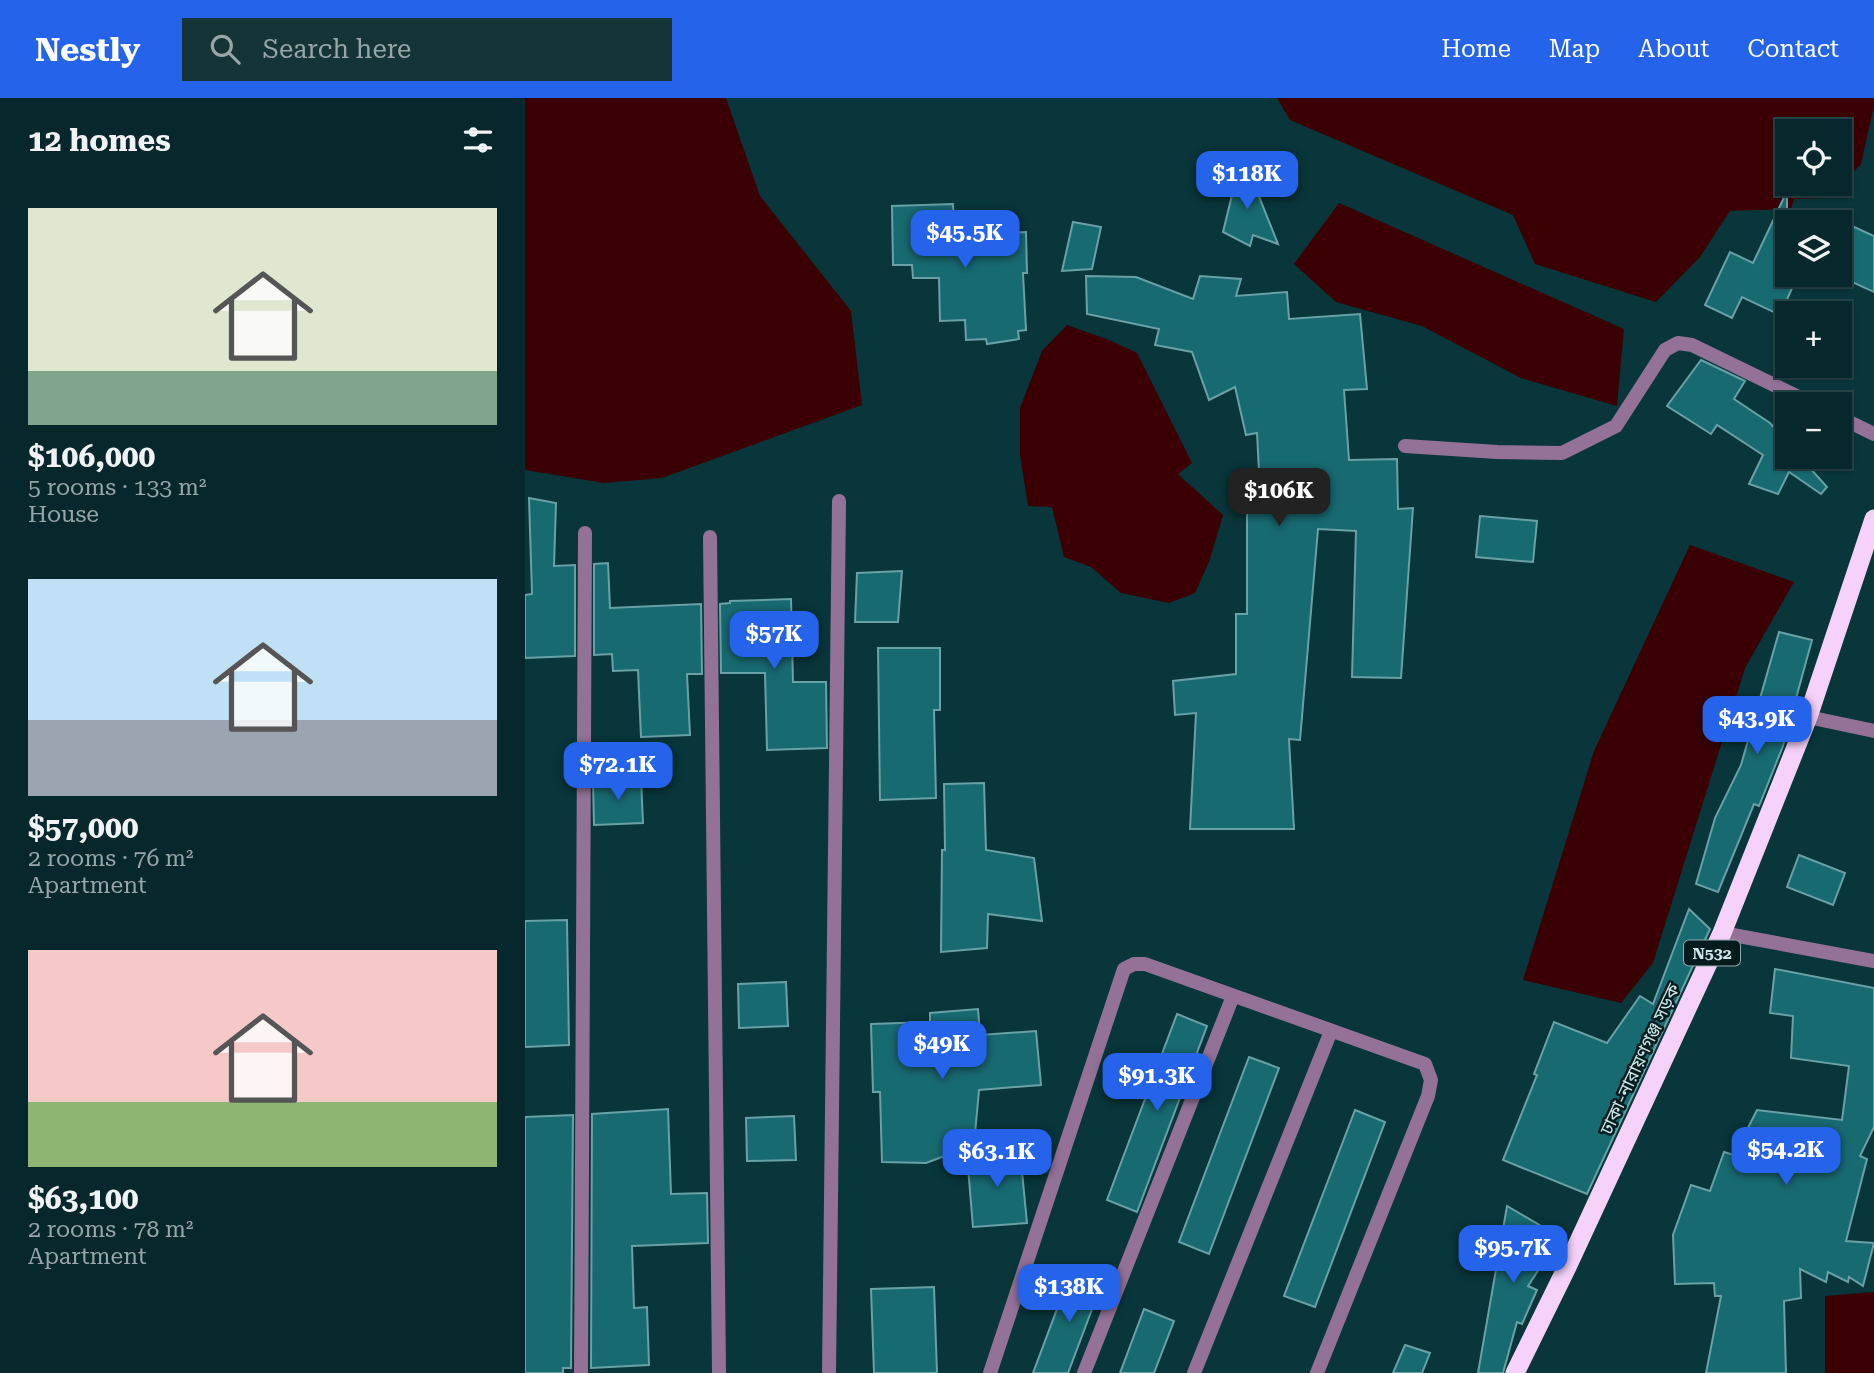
<!DOCTYPE html>
<meta charset="utf-8">
<style>
:root{--surface:#06282c;--page:#143438;--text:#f1f3f6;--muted:#98a6a9;--line:#274448;--accent:#2563eb}
body{margin:0;font-family:"Roboto Serif","Noto Sans Bengali",serif;background:var(--page);color:var(--text);height:100vh;display:flex;flex-direction:column;font-size:26px;white-space:nowrap}
*{box-sizing:border-box;margin:0}
p{font-size:23px;color:var(--muted)}
.icon{flex:none;width:38px;height:38px;fill:none;stroke:currentColor;stroke-width:2;stroke-linecap:round;stroke-linejoin:round}
.map{position:relative;flex:1;overflow:hidden}
.details{display:flex;flex-direction:column;background:var(--surface);width:525px}
.details>*{flex:none}
.tools{position:absolute;left:1250px;top:21px;display:grid;gap:14px}
.tools a{display:grid;place-items:center;width:77px;height:77px;border-radius:0px;background:var(--surface);box-shadow:0 2px 5px #0004,0 0 0 2px var(--line);font-size:35px}
.price{position:absolute;translate:-50% -60px;padding:0 16px;border-radius:14px;background:var(--accent);color:#fff;font-size:23px;line-height:46px;filter:drop-shadow(0 2px 4px #0008)}
.price::after{content:'';position:absolute;left:50%;top:42px;width:21px;height:16px;margin-left:-10px;background:inherit;clip-path:polygon(0 0,100% 0,50% 100%)}
.price.selected{background:#222;color:#fff}
ul{padding:0;list-style:none}
li{display:grid;align-content:center;gap:14px;height:371px;padding:0 28px}
li span{display:grid;place-items:center;height:217px;border-radius:0px;color:#555}
li>.icon{margin-inline-start:auto}
span .icon{width:126px;height:126px;fill:#fffc;stroke-width:1}
li b{font-size:30px}
h2{display:flex;justify-content:space-between;align-items:center;height:84px;padding:0 28px;font-size:30px}
header{display:flex;align-items:center;gap:42px;box-sizing:border-box;height:98px;padding:0 35px;background:var(--accent);color:#fff}
header strong{font-size:33px}
nav{display:flex;gap:38px;margin-inline-start:auto;font-size:24px}
.search{width:490px;height:63px;background:var(--page);display:flex;align-items:center;gap:18px;box-sizing:border-box;padding:0 24px;border-radius:0px;color:var(--muted);font-size:26px}
main{display:flex;flex:1;min-height:0}
.map>svg:first-child{display:block}
</style>
<header>
<strong>Nestly</strong>
<div class="search"><svg class="icon" aria-label="search" viewBox="0 0 24 24"><circle cx="10" cy="10" r="6"/><path d="M15 15l6 6"/></svg>Search here</div>
<nav><a>Home</a><a>Map</a><a>About</a><a>Contact</a></nav>
</header>
<main>
<section class="details">
<h2>12 homes<svg class="icon" aria-label="filters" viewBox="0 0 24 24"><path d="M4 7h16M4 17h16"/><circle cx="9" cy="7" r="2"/><circle cx="15" cy="17" r="2"/></svg></h2>
<ul>
<li><span style="background:linear-gradient(#dfe7d0 75%,#7fa58c 0)"><svg class="icon" aria-label="home" viewBox="0 0 24 24"><path d="M3 11l9-7 9 7M6 9v11h12V9"/></svg></span><div><b>$106,000</b><p>5 rooms · 133 m²</p><p>House</p></div></li>
<li><span style="background:linear-gradient(#bfe0f5 65%,#9aa5b1 0)"><svg class="icon" aria-label="home" viewBox="0 0 24 24"><path d="M3 11l9-7 9 7M6 9v11h12V9"/></svg></span><div><b>$57,000</b><p>2 rooms · 76 m²</p><p>Apartment</p></div></li>
<li><span style="background:linear-gradient(#f6c9c9 70%,#8fb573 0)"><svg class="icon" aria-label="home" viewBox="0 0 24 24"><path d="M3 11l9-7 9 7M6 9v11h12V9"/></svg></span><div><b>$63,100</b><p>2 rooms · 78 m²</p><p>Apartment</p></div></li>
</ul>
</section>
<div class="map">
<svg width="1349" height="1275" viewBox="0 0 1349 1275">
<rect width="100%" height="100%" fill="#08363a"/>
<g fill="#3a0003" fill-rule="evenodd">
<polygon points="0,0 201,0 235,98 326,213 337,307 137,380 79,385 0,372"/>
<path d="M 752,0 L 1349,0 L 1349,8 L 1336,66 L 1303,100 L 1269,101 L 1266,111 L 1205,113 L 1175,159 L 1131,204 L 1010,166 L 988,117 L 765,22 ZM 1262,33 L 1314,33 L 1314,86 L 1262,86 Z"/>
<polygon points="814,105 1099,231 1092,308 996,280 897,228 811,204 769,166"/>
<polygon points="542,227 584,242 612,255 667,365 653,376 698,417 684,464 670,495 644,505 596,495 566,469 539,459 527,409 503,408 495,357 495,310 517,253"/>
<polygon points="1165,447 1269,484 1220,570 1128,865 1096,905 998,882 1069,653"/>
<polygon points="1349,1194 1349,1275 1300,1275 1300,1198"/>
</g>
<g fill="#186a71" stroke="#69a1a6" stroke-width="2">
<polygon points="717,56 753,146 728,137 725,148 698,134"/>
<polygon points="1262,93 1262,177 1273,177 1255,217 1217,199 1207,220 1180,207 1205,154 1228,165"/>
<polygon points="428,106 429,138 501,134 502,175 498,175 501,232 493,233 494,241 462,246 461,241 441,242 440,222 415,223 414,180 388,180 387,167 368,167 367,108"/>
<polygon points="1314,122 1349,138 1349,194 1314,178"/>
<polygon points="548,124 576,129 567,171 537,173"/>
<polygon points="561,178 611,179 668,201 675,178 716,181 711,198 762,194 764,221 835,216 842,291 819,292 824,362 872,361 873,411 888,410 876,580 827,579 831,433 793,431 775,642 764,641 769,731 665,731 671,615 650,617 648,583 711,576 711,516 722,516 722,391 735,394 732,335 721,337 710,289 684,302 667,254 630,247 634,231 562,216"/>
<polygon points="1176,262 1220,283 1209,301 1245,325 1262,344 1262,359 1275,359 1302,389 1296,396 1264,374 1253,396 1224,386 1238,357 1192,327 1186,336 1142,308"/>
<polygon points="4,400 31,405 29,468 50,467 50,558 0,560 0,497 7,496"/>
<polygon points="955,418 1012,423 1008,464 951,459"/>
<polygon points="83,465 85,510 176,506 177,576 162,576 165,637 116,639 113,572 88,573 87,556 69,557 69,466"/>
<polygon points="377,473 373,524 330,524 332,475"/>
<polygon points="266,501 268,584 301,584 302,650 242,652 240,575 196,575 195,506 205,505 205,503"/>
<polygon points="1254,534 1287,542 1258,648 1234,708 1229,706 1193,794 1171,786 1190,720 1216,667"/>
<polygon points="353,550 415,550 415,612 409,612 411,700 355,702"/>
<polygon points="116,681 118,725 69,727 68,683"/>
<polygon points="459,685 461,752 509,760 517,823 463,816 462,850 416,854 417,752 420,752 419,686"/>
<polygon points="1274,757 1320,775 1308,807 1262,789"/>
<polygon points="1164,811 1185,831 1062,1096 978,1062 1012,977 1009,976 1029,924 1082,945 1115,898 1128,906"/>
<polygon points="42,822 44,947 0,949 0,823"/>
<polygon points="1250,871 1349,890 1349,1029 1335,1058 1342,1061 1321,1143 1349,1145 1338,1188 1324,1179 1323,1184 1303,1174 1301,1184 1275,1171 1276,1200 1259,1203 1261,1275 1181,1275 1196,1198 1190,1198 1189,1185 1150,1186 1148,1137 1166,1087 1185,1093 1199,1054 1209,1057 1232,1012 1317,1022 1324,968 1266,960 1268,918 1245,915"/>
<polygon points="261,884 263,928 214,930 213,886"/>
<polygon points="453,911 455,937 511,933 516,987 454,992 449,1047 401,1065 357,1064 355,994 348,994 346,926 405,924 405,915"/>
<polygon points="652,916 682,928 612,1114 582,1102"/>
<polygon points="724,959 754,970 684,1156 654,1144"/>
<polygon points="143,1011 146,1096 182,1095 183,1145 107,1148 109,1210 122,1209 124,1267 66,1270 67,1016"/>
<polygon points="830,1012 860,1024 790,1209 759,1198"/>
<polygon points="48,1017 46,1270 38,1270 38,1275 0,1275 0,1019"/>
<polygon points="269,1018 271,1062 222,1063 221,1020"/>
<polygon points="495,1053 502,1125 448,1129 442,1057"/>
<polygon points="982,1108 1035,1139 1003,1188 1012,1192 997,1226 992,1224 978,1275 953,1275"/>
<polygon points="547,1171 578,1182 543,1275 508,1275"/>
<polygon points="409,1189 412,1275 349,1275 346,1191"/>
<polygon points="619,1211 649,1223 629,1275 595,1275"/>
<polygon points="880,1247 905,1255 897,1275 868,1275"/>
</g>
<g fill="none" stroke-linecap="round" stroke-linejoin="round">
<g stroke="#947298" stroke-width="14">
<polyline points="1314,319 1349,336"/>
<polyline points="880,348 972,354 1037,355 1091,328 1140,252 1153,245 1167,247 1288,306"/>
<polyline points="185,439 194,1275"/>
<polyline points="1283,619 1349,633"/>
<polyline points="1197,835 1349,863"/>
<polyline points="56,1275 60,435"/>
<polyline points="304,1275 314,403"/>
<polyline points="465,1275 599,871 609,866 620,866 900,966 906,982 903,998 792,1275"/>
<polyline points="559,1275 708,898"/>
<polyline points="669,1275 806,933"/>
</g>
<polyline stroke="#f6d1fa" stroke-width="19" points="990,1275 1042,1169 1197,835 1283,619 1349,421"/>
</g>
<g text-anchor="middle" stroke-width="5" stroke-linejoin="round" paint-order="stroke">
<rect fill="#041b1e" stroke="#8fa9ac" stroke-width="2" x="1159" y="842.5" width="56" height="25" rx="5"/>
<g font-size="16" font-weight="bold" fill="#cae6e9">
<text x="1187" y="861">N532</text>
</g>
<g font-size="18" fill="#cae6e9" stroke="#041b1e">
<text transform="translate(1115 961) rotate(-65)" y="6">ঢাকা-নারায়ণগঞ্জ সড়ক</text>
</g>
</g>
</svg>
<div class="tools">
<a><svg class="icon" aria-label="locate" viewBox="0 0 24 24"><circle cx="12" cy="12" r="6"/><path d="M12 2v4M12 18v4M2 12h4M18 12h4"/></svg></a>
<a><svg class="icon" aria-label="layers" viewBox="0 0 24 24"><path d="M12 4l9 5-9 5-9-5zM3 14l9 5 9-5"/></svg></a>
<a>+</a>
<a>−</a>
</div>
<b class="price" style="left:722px;top:113px">$118K</b>
<b class="price" style="left:440px;top:172px">$45.5K</b>
<b class="price selected" style="left:754px;top:430px">$106K</b>
<b class="price" style="left:249px;top:573px">$57K</b>
<b class="price" style="left:1232px;top:658px">$43.9K</b>
<b class="price" style="left:93px;top:704px">$72.1K</b>
<b class="price" style="left:417px;top:983px">$49K</b>
<b class="price" style="left:632px;top:1015px">$91.3K</b>
<b class="price" style="left:1261px;top:1089px">$54.2K</b>
<b class="price" style="left:472px;top:1091px">$63.1K</b>
<b class="price" style="left:988px;top:1187px">$95.7K</b>
<b class="price" style="left:544px;top:1226px">$138K</b>
</div>
</main>
